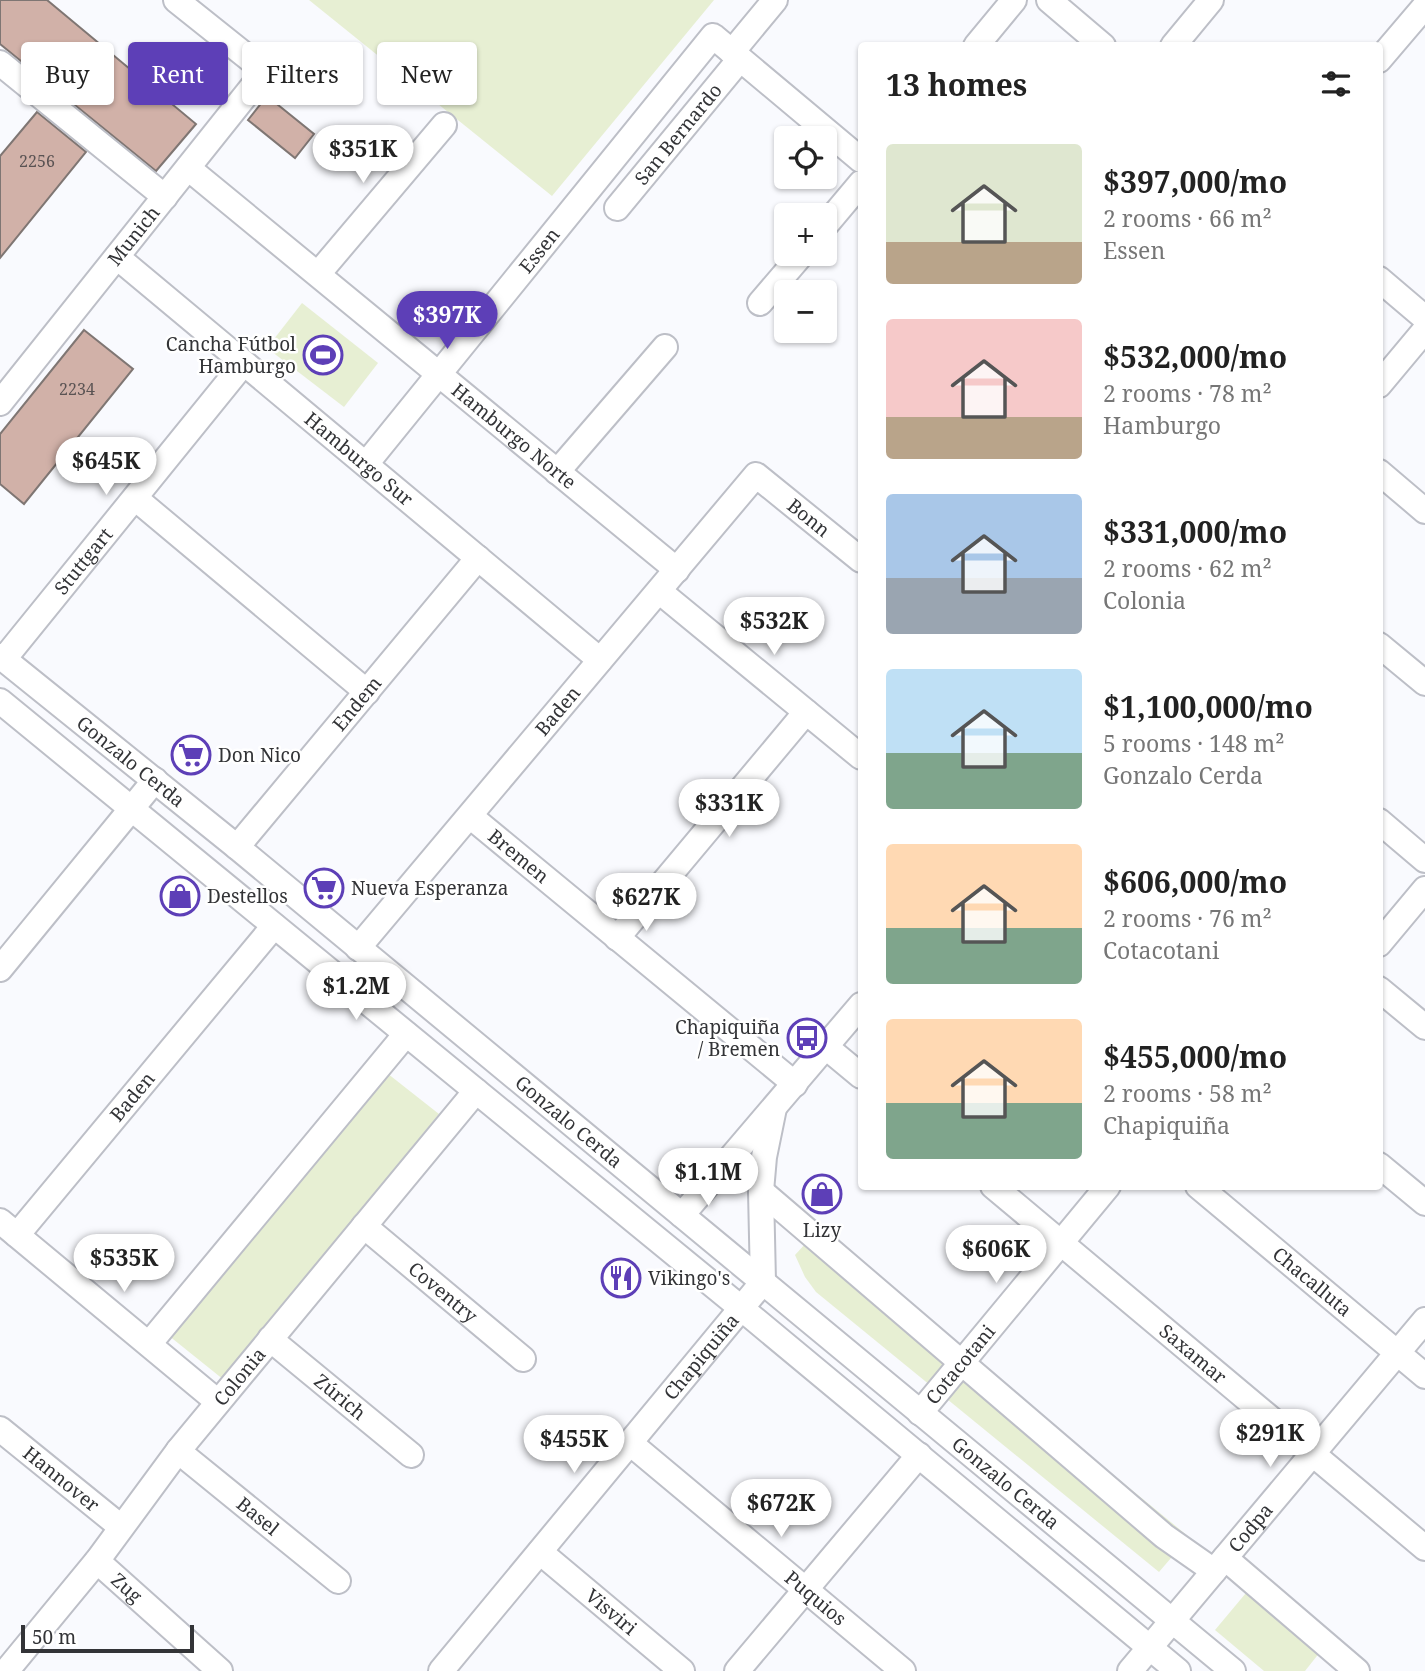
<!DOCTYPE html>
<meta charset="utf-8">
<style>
:root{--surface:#fff;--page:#f2f2f2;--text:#222;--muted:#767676;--accent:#5d3fb7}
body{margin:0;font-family:"Noto Serif",serif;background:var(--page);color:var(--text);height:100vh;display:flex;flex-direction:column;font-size:26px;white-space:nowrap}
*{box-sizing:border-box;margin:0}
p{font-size:23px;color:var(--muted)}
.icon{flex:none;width:38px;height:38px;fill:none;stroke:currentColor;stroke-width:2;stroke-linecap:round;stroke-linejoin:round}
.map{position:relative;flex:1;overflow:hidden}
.details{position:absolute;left:858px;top:42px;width:525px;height:1148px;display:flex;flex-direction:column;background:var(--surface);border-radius:7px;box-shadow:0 2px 5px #0004}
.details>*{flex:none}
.guide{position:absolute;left:21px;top:42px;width:665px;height:63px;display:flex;gap:14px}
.controls{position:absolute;left:774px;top:126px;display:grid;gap:14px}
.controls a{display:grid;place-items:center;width:63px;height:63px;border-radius:7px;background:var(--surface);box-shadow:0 2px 5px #0004;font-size:35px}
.scale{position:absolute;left:21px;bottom:18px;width:173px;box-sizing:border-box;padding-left:7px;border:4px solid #333437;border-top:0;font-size:19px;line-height:24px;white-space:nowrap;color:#333437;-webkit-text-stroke:5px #fff;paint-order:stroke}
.price{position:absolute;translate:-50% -60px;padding:0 16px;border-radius:24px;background:#fff;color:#222;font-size:23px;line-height:46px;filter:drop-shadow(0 2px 4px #0008)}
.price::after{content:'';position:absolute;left:50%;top:42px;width:21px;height:16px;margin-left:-10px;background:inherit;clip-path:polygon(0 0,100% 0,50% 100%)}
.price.on{background:var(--accent);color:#fff}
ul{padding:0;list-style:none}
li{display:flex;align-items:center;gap:21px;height:175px;padding:0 28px}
li span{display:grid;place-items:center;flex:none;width:196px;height:140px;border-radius:7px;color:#555}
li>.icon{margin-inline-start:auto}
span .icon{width:84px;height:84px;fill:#fffc;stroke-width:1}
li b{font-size:30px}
h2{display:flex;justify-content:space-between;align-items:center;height:84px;padding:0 28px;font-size:30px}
.pill{padding:0 24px;border-radius:7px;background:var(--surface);box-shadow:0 2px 5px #0004;font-size:24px;line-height:63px}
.pill.on{background:var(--accent);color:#fff}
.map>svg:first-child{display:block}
</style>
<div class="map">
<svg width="1425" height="1671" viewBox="0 0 1425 1671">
<rect width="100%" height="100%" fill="#f9fafe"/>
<g fill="#e7efd3">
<polygon points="309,0 714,0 552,196"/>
<polygon points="302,303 378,363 344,407 267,348"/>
<polygon points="378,1066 439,1114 224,1380 163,1331"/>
<polygon points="817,1231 1189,1537 1159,1572 816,1292 805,1277 795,1255"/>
<polygon points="1251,1587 1324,1647 1305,1671 1264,1671 1215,1630"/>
</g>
<g fill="#d1b1a8" stroke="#7f7673" stroke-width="2">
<polygon points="0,0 47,0 196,124 156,171 0,44"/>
<polygon points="267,96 314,134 295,158 248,120"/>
<polygon points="37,112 86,152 0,258 0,156"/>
<polygon points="84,330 133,369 24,504 0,484 0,434"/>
</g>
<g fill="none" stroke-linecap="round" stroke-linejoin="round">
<defs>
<g id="minor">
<polyline points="1049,0 1103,46"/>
<polyline points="976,46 1014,0"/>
<polyline points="1173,46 1211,0"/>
<polyline points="732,52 775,0"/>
<polyline points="1379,60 1425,6"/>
<polyline points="0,63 165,197"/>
<path id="s1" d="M 188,168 L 677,570"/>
<path id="s2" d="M 617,208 L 740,59"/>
<polyline points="824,227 861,183"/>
<path id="s3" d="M 117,257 L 600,660"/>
<polyline points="318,274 444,125"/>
<polyline points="1379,279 1425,318"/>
<polyline points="760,303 802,254"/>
<polyline points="1379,385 1425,330"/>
<path id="s4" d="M 0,403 L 265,71 L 176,0"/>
<path id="s5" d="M 366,464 L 713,36 L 861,160"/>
<polyline points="557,472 665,347"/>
<polyline points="1379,472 1425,511"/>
<polyline points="135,498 367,692"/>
<polyline points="659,591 861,757"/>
<polyline points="1379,645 1425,683"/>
<path id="s6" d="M 0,656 L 237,847 L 1233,1671"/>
<path id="s7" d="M 4,659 L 243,364"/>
<polyline points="0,701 741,1308 1178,1671"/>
<path id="s8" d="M 470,816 L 795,1084"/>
<polyline points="1379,821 1425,860"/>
<path id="s9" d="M 237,847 L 478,558"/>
<polyline points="617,938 806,712"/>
<polyline points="1379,944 1425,889"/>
<path id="s10" d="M 358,948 L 756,475 L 861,560"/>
<polyline points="0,969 155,780"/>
<polyline points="1379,989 1425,1027"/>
<polyline points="826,1047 861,1076"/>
<polyline points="1379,1165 1425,1203"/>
<path id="s11" d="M 993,1186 L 1425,1548"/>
<path id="s12" d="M 1198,1186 L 1425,1376"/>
<polyline points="761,1191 1164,1536 1214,1571"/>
<polyline points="682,1215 861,1005"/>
<polyline points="0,1221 218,1402"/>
<path id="s13" d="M 364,1226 L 523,1359"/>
<path id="s14" d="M 17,1235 L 274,926"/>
<path id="s15" d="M 270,1339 L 411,1455"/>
<polyline points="149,1344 406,1034"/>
<path id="s16" d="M 920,1413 L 1108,1186"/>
<path id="s17" d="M 0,1429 L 121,1527"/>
<path id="s18" d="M 630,1443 L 903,1671"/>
<path id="s19" d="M 178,1451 L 338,1581"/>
<path id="s20" d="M 540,1552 L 682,1671"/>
<polyline points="1225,1558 1357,1671"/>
<path id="s21" d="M 97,1561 L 220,1671"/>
<path id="s22" d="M 8,1669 L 97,1561 L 178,1451 L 476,1091"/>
<path id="s23" d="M 441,1671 L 763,1282 L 761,1191 L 764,1157 L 774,1108"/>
<polyline points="737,1671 919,1455"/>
<path id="s24" d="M 1130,1671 L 1425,1320"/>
</g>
</defs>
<use href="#minor" stroke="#bdbfc7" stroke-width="28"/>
<use href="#minor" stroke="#fff" stroke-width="24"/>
</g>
<defs>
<symbol id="stadium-ring" viewBox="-11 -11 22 22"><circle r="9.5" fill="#fff" stroke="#5d3fb7" stroke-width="1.5"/><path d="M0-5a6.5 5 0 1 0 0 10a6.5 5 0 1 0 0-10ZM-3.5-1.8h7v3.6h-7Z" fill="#5d3fb7"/></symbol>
<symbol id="supermarket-ring" viewBox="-11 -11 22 22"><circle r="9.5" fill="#fff" stroke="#5d3fb7" stroke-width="1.5"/><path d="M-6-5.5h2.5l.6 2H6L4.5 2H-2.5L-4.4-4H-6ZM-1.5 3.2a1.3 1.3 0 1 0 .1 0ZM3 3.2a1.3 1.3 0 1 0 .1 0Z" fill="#5d3fb7"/></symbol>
<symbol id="shop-ring" viewBox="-11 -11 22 22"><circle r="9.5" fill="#fff" stroke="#5d3fb7" stroke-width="1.5"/><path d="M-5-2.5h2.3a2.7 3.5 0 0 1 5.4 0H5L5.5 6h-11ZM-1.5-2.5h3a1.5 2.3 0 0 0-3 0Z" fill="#5d3fb7"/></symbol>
<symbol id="bus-ring" viewBox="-11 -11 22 22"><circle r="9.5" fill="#fff" stroke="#5d3fb7" stroke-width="1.5"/><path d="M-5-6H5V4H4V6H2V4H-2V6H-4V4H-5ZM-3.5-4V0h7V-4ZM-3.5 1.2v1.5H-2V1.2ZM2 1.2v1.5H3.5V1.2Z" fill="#5d3fb7"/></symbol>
<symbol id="restaurant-ring" viewBox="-11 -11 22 22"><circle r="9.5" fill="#fff" stroke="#5d3fb7" stroke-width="1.5"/><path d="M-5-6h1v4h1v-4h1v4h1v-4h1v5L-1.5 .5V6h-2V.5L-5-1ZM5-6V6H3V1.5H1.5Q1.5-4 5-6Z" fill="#5d3fb7"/></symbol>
</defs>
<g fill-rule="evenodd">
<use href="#stadium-ring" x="301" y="333" width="44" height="44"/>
<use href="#supermarket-ring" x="169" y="733" width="44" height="44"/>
<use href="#supermarket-ring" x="302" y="866" width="44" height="44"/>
<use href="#shop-ring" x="158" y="874" width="44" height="44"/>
<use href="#bus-ring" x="785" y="1016" width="44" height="44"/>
<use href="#shop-ring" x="800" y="1172" width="44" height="44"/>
<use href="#restaurant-ring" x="599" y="1256" width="44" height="44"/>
</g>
<g text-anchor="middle" stroke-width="5" stroke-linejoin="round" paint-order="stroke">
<g font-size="16" fill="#5a5353">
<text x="37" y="167">2256</text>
<text x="77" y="395">2234</text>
</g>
<g font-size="19" fill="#333437" stroke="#fff">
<text dy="7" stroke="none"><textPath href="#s2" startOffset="96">San Bernardo</textPath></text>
<text dy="7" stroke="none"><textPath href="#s4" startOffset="214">Munich</textPath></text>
<text dy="7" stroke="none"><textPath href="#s5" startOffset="275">Essen</textPath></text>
<text dy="7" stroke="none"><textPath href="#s1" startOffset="422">Hamburgo Norte</textPath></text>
<text dy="7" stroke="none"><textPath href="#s3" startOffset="315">Hamburgo Sur</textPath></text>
<text dy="7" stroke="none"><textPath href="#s10" startOffset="686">Bonn</textPath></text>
<text dy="7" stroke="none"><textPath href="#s7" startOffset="126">Stuttgart</textPath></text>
<text dy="7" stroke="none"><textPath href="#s9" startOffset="187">Endem</textPath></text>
<text dy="7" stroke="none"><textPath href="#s10" startOffset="310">Baden</textPath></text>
<text dy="7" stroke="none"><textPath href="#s6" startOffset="168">Gonzalo Cerda</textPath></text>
<text dy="7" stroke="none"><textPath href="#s8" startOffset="63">Bremen</textPath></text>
<text dy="7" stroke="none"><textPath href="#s14" startOffset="180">Baden</textPath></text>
<text dy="7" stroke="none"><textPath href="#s6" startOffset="735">Gonzalo Cerda</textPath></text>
<text dy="7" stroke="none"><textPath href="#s12" startOffset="149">Chacalluta</textPath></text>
<text dy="7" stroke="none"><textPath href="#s13" startOffset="103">Coventry</textPath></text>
<text dy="7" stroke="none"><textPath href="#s11" startOffset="261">Saxamar</textPath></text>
<text dy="7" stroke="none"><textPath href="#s23" startOffset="408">Chapiquiña</textPath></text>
<text dy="7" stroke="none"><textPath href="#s16" startOffset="63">Cotacotani</textPath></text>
<text dy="7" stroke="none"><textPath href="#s22" startOffset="373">Colonia</textPath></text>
<text dy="7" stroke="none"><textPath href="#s15" startOffset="91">Zúrich</textPath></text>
<text dy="7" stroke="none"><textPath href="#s17" startOffset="79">Hannover</textPath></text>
<text dy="7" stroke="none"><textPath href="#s6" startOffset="1302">Gonzalo Cerda</textPath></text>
<text dy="7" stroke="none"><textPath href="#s19" startOffset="103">Basel</textPath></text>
<text dy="7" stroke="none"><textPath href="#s24" startOffset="187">Codpa</textPath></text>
<text dy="7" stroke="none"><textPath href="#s21" startOffset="40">Zug</textPath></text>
<text dy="7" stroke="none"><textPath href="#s18" startOffset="242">Puquios</textPath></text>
<text dy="7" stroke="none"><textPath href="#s20" startOffset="93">Visviri</textPath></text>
</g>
<g font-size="19" fill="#333437" stroke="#fff" text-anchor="start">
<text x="296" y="351" text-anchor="end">Cancha Fútbol<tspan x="296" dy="22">Hamburgo</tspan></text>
<text x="218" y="762">Don Nico</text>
<text x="351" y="895">Nueva Esperanza</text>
<text x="207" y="903">Destellos</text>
<text x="780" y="1034" text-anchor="end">Chapiquiña<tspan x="780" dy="22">/ Bremen</tspan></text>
<text x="822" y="1237" text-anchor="middle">Lizy</text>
<text x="648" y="1285">Vikingo's</text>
</g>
</g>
</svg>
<div class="controls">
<a><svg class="icon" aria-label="locate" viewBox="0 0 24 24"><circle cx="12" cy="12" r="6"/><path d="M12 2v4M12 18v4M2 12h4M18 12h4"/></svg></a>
<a>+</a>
<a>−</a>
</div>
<div class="scale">50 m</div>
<b class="price" style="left:363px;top:185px">$351K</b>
<b class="price on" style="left:447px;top:351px">$397K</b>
<b class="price" style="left:106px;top:497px">$645K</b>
<b class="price" style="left:774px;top:657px">$532K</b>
<b class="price" style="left:729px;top:839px">$331K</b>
<b class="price" style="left:646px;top:933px">$627K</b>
<b class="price" style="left:356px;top:1022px">$1.2M</b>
<b class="price" style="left:708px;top:1208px">$1.1M</b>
<b class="price" style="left:996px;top:1285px">$606K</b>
<b class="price" style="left:124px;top:1294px">$535K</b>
<b class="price" style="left:1270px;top:1469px">$291K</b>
<b class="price" style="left:574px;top:1475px">$455K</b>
<b class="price" style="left:781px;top:1539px">$672K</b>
<div class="guide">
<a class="pill">Buy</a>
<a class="pill on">Rent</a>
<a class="pill">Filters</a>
<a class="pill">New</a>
</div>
<section class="details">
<h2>13 homes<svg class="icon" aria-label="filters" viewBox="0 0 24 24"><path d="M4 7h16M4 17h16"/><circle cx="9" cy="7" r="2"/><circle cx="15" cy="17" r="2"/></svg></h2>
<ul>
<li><span style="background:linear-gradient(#dfe7d0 70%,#b9a48a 0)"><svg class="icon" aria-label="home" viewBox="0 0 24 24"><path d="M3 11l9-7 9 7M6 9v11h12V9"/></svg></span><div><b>$397,000/mo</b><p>2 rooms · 66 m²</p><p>Essen</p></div></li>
<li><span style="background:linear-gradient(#f6c9c9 70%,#b9a48a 0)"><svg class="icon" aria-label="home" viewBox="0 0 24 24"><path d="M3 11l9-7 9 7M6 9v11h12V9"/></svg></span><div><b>$532,000/mo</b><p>2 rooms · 78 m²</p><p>Hamburgo</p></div></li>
<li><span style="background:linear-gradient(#a9c7e8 60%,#9aa5b1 0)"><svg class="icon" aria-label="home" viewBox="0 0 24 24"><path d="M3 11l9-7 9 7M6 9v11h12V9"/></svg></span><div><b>$331,000/mo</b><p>2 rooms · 62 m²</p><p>Colonia</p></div></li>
<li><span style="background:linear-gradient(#bfe0f5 60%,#7fa58c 0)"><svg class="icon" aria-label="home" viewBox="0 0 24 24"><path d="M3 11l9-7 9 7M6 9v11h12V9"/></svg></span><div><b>$1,100,000/mo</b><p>5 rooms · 148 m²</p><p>Gonzalo Cerda</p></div></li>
<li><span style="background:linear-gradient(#ffd9b3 60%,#7fa58c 0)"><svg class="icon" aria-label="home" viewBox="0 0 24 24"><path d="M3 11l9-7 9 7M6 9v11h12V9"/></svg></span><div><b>$606,000/mo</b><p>2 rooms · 76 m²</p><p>Cotacotani</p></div></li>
<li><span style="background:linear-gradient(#ffd9b3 60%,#7fa58c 0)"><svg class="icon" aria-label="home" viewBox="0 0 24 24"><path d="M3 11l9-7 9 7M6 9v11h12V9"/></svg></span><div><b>$455,000/mo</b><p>2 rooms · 58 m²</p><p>Chapiquiña</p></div></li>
</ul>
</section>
</div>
